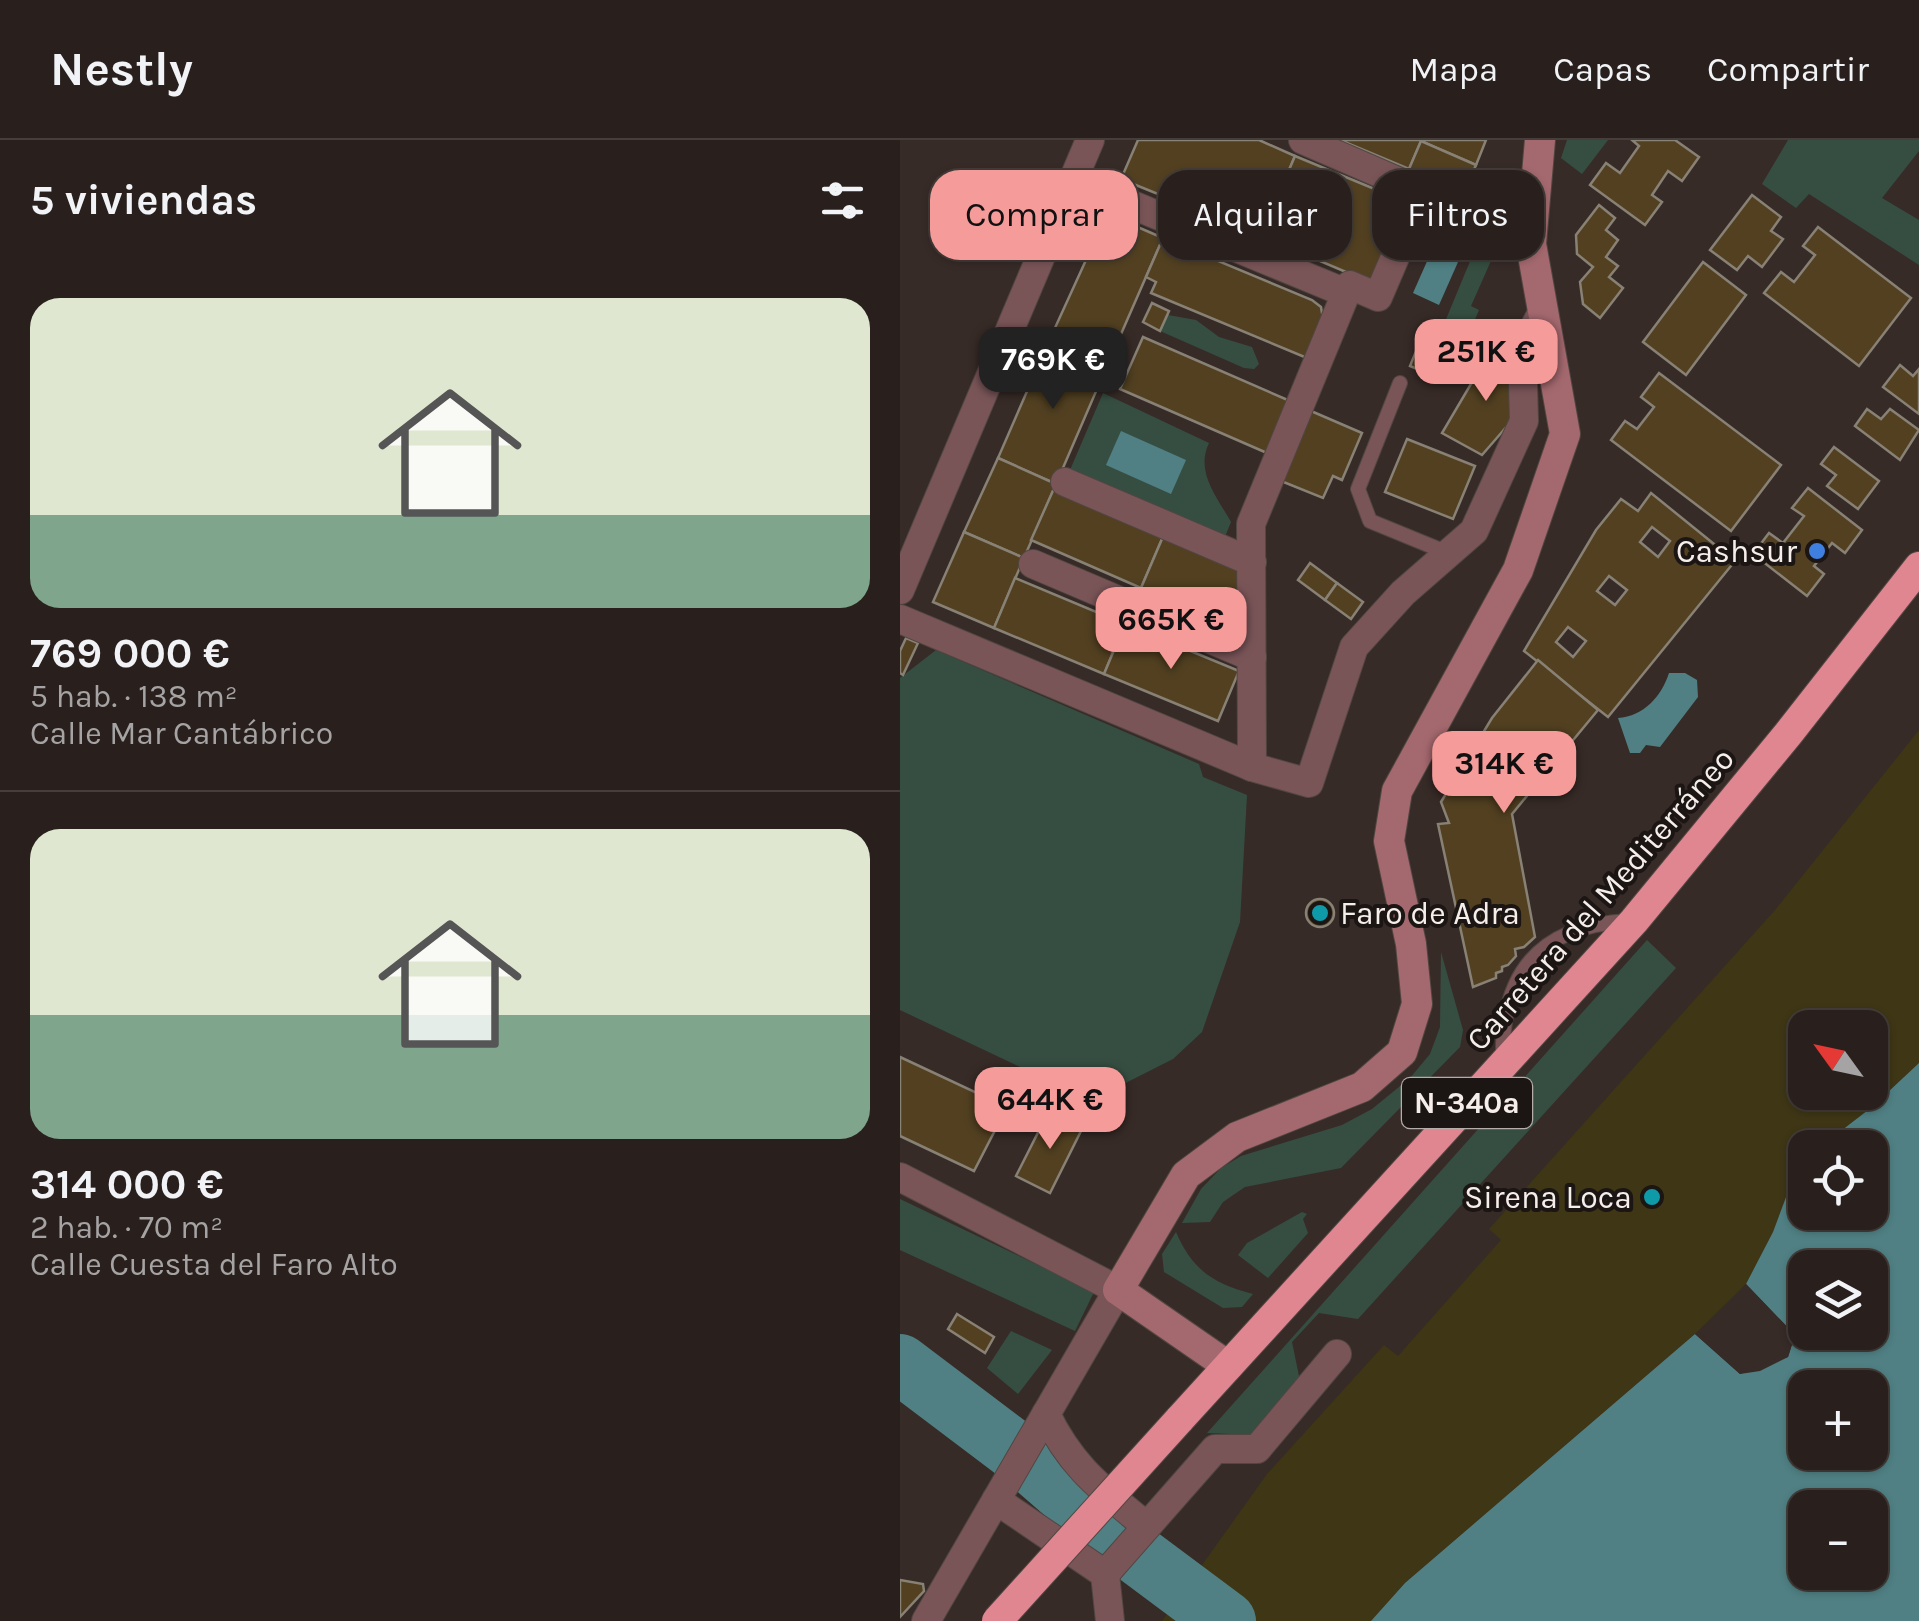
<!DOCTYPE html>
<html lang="es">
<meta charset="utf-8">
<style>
:root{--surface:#29201d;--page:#312826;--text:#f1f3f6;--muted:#a5a3a4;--line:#453e3b;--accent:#f59b9a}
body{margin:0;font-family:Karla,sans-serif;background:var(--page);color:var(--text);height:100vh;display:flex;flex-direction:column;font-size:38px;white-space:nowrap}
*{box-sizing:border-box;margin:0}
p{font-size:32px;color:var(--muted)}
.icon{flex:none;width:55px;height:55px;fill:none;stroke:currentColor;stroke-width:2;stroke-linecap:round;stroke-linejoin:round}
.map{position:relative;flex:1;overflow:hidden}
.sheet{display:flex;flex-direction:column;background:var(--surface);width:900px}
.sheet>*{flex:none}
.hud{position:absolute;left:30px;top:30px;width:838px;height:90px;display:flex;gap:20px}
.needle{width:65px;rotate:303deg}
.controls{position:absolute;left:888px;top:870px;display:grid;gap:20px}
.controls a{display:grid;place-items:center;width:100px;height:100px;border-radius:20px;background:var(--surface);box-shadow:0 2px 8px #0004,0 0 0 2px var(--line);font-size:50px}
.price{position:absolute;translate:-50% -85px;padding:0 22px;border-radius:20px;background:var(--accent);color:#111;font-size:32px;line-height:65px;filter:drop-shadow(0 2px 5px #0008)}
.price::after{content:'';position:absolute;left:50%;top:60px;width:30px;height:22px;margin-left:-15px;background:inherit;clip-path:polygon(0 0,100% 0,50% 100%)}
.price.on{background:#222;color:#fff}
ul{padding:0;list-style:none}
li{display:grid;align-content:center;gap:20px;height:530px;padding:0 30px}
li+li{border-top:2px solid var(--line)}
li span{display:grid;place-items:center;height:310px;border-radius:30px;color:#555}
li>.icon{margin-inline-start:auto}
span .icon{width:180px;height:180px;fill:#fffc;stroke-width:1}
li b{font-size:42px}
h2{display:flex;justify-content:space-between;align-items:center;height:120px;padding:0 30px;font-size:42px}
.chip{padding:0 35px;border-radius:30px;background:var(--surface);box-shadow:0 2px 8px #0004,0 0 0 2px var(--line);font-size:35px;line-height:90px}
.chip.on{background:var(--accent);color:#111}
header{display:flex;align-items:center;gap:60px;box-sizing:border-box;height:140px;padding:0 50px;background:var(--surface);border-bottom:2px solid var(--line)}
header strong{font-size:48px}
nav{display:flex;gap:55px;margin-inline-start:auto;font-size:35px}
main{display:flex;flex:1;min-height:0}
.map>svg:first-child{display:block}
</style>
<header>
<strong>Nestly</strong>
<nav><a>Mapa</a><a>Capas</a><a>Compartir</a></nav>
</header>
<main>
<section class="sheet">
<h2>5 viviendas<svg class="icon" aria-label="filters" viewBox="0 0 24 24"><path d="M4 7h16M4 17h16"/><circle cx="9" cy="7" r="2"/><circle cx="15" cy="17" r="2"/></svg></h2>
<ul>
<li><span style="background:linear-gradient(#dfe7d0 70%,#7fa58c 0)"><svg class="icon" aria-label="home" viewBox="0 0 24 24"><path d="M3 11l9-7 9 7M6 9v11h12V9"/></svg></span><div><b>769 000 €</b><p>5 hab. · 138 m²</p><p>Calle Mar Cantábrico</p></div></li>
<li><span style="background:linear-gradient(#dfe7d0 60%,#7fa58c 0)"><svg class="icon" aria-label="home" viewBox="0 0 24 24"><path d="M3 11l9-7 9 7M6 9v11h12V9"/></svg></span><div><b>314 000 €</b><p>2 hab. · 70 m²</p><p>Calle Cuesta del Faro Alto</p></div></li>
</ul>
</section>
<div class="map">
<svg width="1019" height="1481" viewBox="0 0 1019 1481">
<rect width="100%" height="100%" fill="#372b27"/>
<g fill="#364e42">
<polygon points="667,0 708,0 682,34 661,18"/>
<polygon points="888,0 1019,0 1019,11 982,58 1019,80 1019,125 909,54 896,68 862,44"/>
<polygon points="578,102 592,107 594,114 571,166 579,170 566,201 542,189"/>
<polygon points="268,175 296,180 319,197 352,207 359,224 354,229 344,228 260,191"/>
<path d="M 203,253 L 309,303 C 295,332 317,357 331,382 L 322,404 L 167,337 Z"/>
<polygon points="36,510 299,624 303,637 347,655 340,782 302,892 273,919 198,957 181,956 0,870 0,538"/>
<polygon points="747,800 776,828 458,1179 419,1173 392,1202 400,1241 353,1295 307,1293"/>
<polygon points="541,812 563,890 560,907 441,1028 345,1047 323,1062 310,1082 282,1083 301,1049 321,1028 341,1016 442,985 472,969 510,938 530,914 540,887"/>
<polygon points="0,1059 194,1152 175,1191 0,1110"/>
<polygon points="402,1072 407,1074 403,1079 408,1093 368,1138 338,1115 347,1103"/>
<path d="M 276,1092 C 292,1130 314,1144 353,1154 L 342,1167 L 323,1168 L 264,1132 L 262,1114 Z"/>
<polygon points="111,1191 152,1210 118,1254 87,1228"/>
</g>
<path fill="#3e3615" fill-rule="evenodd" d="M 1019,590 L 1019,923 L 972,967 L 920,1007 L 905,1008 L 905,1019 L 898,1025 L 873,1092 L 846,1144 L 795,1194 L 505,1443 L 471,1481 L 262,1481 L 367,1334 L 484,1205 L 498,1216 L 601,1100 L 589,1089 L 875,770 ZM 905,888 L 970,888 L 970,952 L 905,952 Z"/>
<g fill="#508084" fill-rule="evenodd">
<polygon points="536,101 562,113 539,165 513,153"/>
<polygon points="221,291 286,320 271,354 206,325"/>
<path d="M 769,533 L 785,533 L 797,540 L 798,557 L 760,607 L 746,605 L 740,613 L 730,613 L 718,578 C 744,576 761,557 769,533 Z"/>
<path d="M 1019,923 L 1019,1481 L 471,1481 L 505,1443 L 795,1194 L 840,1234 L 888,1217 L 895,1195 L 846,1144 L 873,1092 L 898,1025 L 905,1019 L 905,1072 L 970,1072 L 970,1008 L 920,1007 L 972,967 ZM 905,1128 L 970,1128 L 970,1192 L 905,1192 ZM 905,1248 L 970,1248 L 970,1312 L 905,1312 ZM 905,1368 L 970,1368 L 970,1432 L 905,1432 Z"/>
</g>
<polygon fill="#372b27" points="846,1144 895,1195 888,1217 860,1231 840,1234 795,1194 798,1191 841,1229 858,1226 884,1214 890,1196 842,1148"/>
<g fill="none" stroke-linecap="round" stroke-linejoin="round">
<polyline stroke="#508084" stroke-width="60" points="0,1224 122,1316 228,1408 326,1481"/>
</g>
<g fill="#524021" stroke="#888175" stroke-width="2.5" fill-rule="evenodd">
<polygon points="238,0 359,0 395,16 361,96 221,39"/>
<polygon points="440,0 586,0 576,25 521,1 509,29"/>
<polygon points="732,0 775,0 799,17 782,41 768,31 752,55 762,62 745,85 690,45 706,23 720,33 739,6"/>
<polygon points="521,1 576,25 564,53 509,29"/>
<polygon points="395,16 506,62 472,143 361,96"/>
<polygon points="852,55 881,77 871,91 883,99 862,127 848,116 837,130 810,110"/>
<polygon points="699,65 715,78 706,90 718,100 706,117 718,126 709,137 723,148 700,178 683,164 680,142 693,127 677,114 676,95"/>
<polygon points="219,79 263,98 207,226 149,201 202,85"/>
<polygon points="918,87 1011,158 959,226 864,153 881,132 894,142 915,115 903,106"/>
<polygon points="263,98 412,160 421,167 423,179 407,218 251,153 256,142 246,137"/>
<polygon points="803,122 846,155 786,235 743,202"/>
<polygon points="252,163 269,171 260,191 243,182"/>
<polygon points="243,197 390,261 367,313 220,249"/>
<polygon points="149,201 207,226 156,344 98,318"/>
<polygon points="517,209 546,222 539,238 510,226"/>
<polygon points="591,210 617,218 615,277 582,315 542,293"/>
<polygon points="1000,225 1013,236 1019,229 1019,274 983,247"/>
<polygon points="759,233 881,325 831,391 711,300 725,281 737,289 754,267 741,257"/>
<polygon points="967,269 981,279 990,269 1019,290 1000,320 955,286"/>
<polygon points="411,271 462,293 442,340 433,336 423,358 381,341"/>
<polygon points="507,299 575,326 553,379 485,352"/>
<polygon points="934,307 979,341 958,369 927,346 936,335 921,324"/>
<polygon points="98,318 156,344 124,418 64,392"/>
<polygon points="156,344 265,392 241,448 131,400"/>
<polygon points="908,348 962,390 945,413 932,403 914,426 924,434 907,456 853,414 869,393 883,403 904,376 892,368"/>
<path d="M 751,353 L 835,421 L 708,577 L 624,511 L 696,390 L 721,359 L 738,371 ZM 752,387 L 770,401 L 758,417 L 740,402 ZM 709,436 L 727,450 L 715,465 L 697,451 ZM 668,487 L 686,501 L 673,517 L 656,502 Z"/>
<polygon points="64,392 124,418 94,488 33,462"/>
<polygon points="265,392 348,429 323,484 241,448"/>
<polygon points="410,423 437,443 425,460 398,440"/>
<polygon points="115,438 225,484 204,534 94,488"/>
<polygon points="437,443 463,462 451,479 425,460"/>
<polygon points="225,484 339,531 318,581 204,534"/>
<polygon points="6,498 18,503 3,535 0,533 0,511"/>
<polygon points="638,520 698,570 612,674 635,797 624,807 615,809 616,816 608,825 602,827 602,831 596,833 596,838 573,847 538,684 549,683 541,662 592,578"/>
<circle cx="420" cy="773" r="14"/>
<polygon points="0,917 107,967 74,1031 0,996"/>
<polygon points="149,971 183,987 150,1053 116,1036"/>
<polygon points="57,1174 94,1197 85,1213 48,1189"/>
<polygon points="0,1440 23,1444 24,1451 0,1477"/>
</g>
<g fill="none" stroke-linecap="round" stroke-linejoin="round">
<defs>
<g id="lane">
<polyline points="500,243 458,349 470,381 548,413"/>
<path d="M 603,918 C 601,831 641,786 728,781"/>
</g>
<g id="street">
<polyline points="403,0 523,52 478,157 450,145 446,153"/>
<polyline points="172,40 446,153 351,384 352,627"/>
<polyline points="165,342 352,422"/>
<polyline points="133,424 352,517"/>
<polyline points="0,450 190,0"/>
<polyline points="0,479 352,627 409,643 454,507 503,453 574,391 624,281 622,210 643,171"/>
<polyline points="0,1037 218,1150 26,1481"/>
<path d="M 146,1274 C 171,1327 202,1349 246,1386"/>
<polyline points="96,1360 205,1434 210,1481"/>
<polyline points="205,1434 315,1309 357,1309 437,1214"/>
</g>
<polyline id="secondary" points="328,1226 218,1150 286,1035 337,997 462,947 502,912 517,864 511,804 489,701 497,651 618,430 665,294 631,104 640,0"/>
<polyline id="highway" points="279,1280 734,781 888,594 1019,427"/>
</defs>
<use href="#lane" stroke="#524642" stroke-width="16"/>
<use href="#street" stroke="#524642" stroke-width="30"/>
<use href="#secondary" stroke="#524642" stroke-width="32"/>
<use href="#highway" stroke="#524642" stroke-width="32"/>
<use href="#lane" stroke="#7a5558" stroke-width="14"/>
<use href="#street" stroke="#7a5558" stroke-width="28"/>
<use href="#secondary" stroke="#a4696f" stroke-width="30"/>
<use href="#highway" stroke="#e08690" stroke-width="30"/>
<defs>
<polyline id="highway-bridge" points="97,1481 279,1280"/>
</defs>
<use href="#highway-bridge" stroke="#524642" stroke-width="32" stroke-linecap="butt"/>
<use href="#highway-bridge" stroke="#e08690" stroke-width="30"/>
</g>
<circle fill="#3f7fe0" stroke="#1b1513" stroke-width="4" cx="917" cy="411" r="10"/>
<g fill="#0f9aa8" stroke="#1b1513" stroke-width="4">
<circle cx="420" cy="773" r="10"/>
<circle cx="752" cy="1057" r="10"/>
</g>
<g text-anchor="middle" stroke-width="8" stroke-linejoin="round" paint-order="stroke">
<rect fill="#1b1513" stroke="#b4adaa" stroke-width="2.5" x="502" y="938" width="130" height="50" rx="8"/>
<g font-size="30" font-weight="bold" fill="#f6eeeb">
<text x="567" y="973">N-340a</text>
</g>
<g font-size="32" fill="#f6eeeb" stroke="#1b1513" text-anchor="end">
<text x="897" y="422">Cashsur</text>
<text x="440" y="784" text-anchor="start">Faro de Adra</text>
<text x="732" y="1068">Sirena Loca</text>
</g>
<g font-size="32" fill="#f6eeeb" stroke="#1b1513">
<text transform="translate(700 759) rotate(-49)" y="11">Carretera del Mediterráneo</text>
</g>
</g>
</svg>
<div class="controls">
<a><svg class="needle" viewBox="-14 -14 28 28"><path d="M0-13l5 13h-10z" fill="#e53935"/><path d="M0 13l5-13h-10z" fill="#a5a3a4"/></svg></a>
<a><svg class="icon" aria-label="locate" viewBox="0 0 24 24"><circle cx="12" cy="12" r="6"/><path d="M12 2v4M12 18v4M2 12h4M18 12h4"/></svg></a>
<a><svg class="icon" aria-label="layers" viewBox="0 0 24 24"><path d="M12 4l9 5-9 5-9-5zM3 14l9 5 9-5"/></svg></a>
<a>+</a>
<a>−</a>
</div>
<b class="price" style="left:586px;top:264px">251K €</b>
<b class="price on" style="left:153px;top:272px">769K €</b>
<b class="price" style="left:271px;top:532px">665K €</b>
<b class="price" style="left:604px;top:676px">314K €</b>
<b class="price" style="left:150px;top:1012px">644K €</b>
<div class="hud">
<a class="chip on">Comprar</a>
<a class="chip">Alquilar</a>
<a class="chip">Filtros</a>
</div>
</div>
</main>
